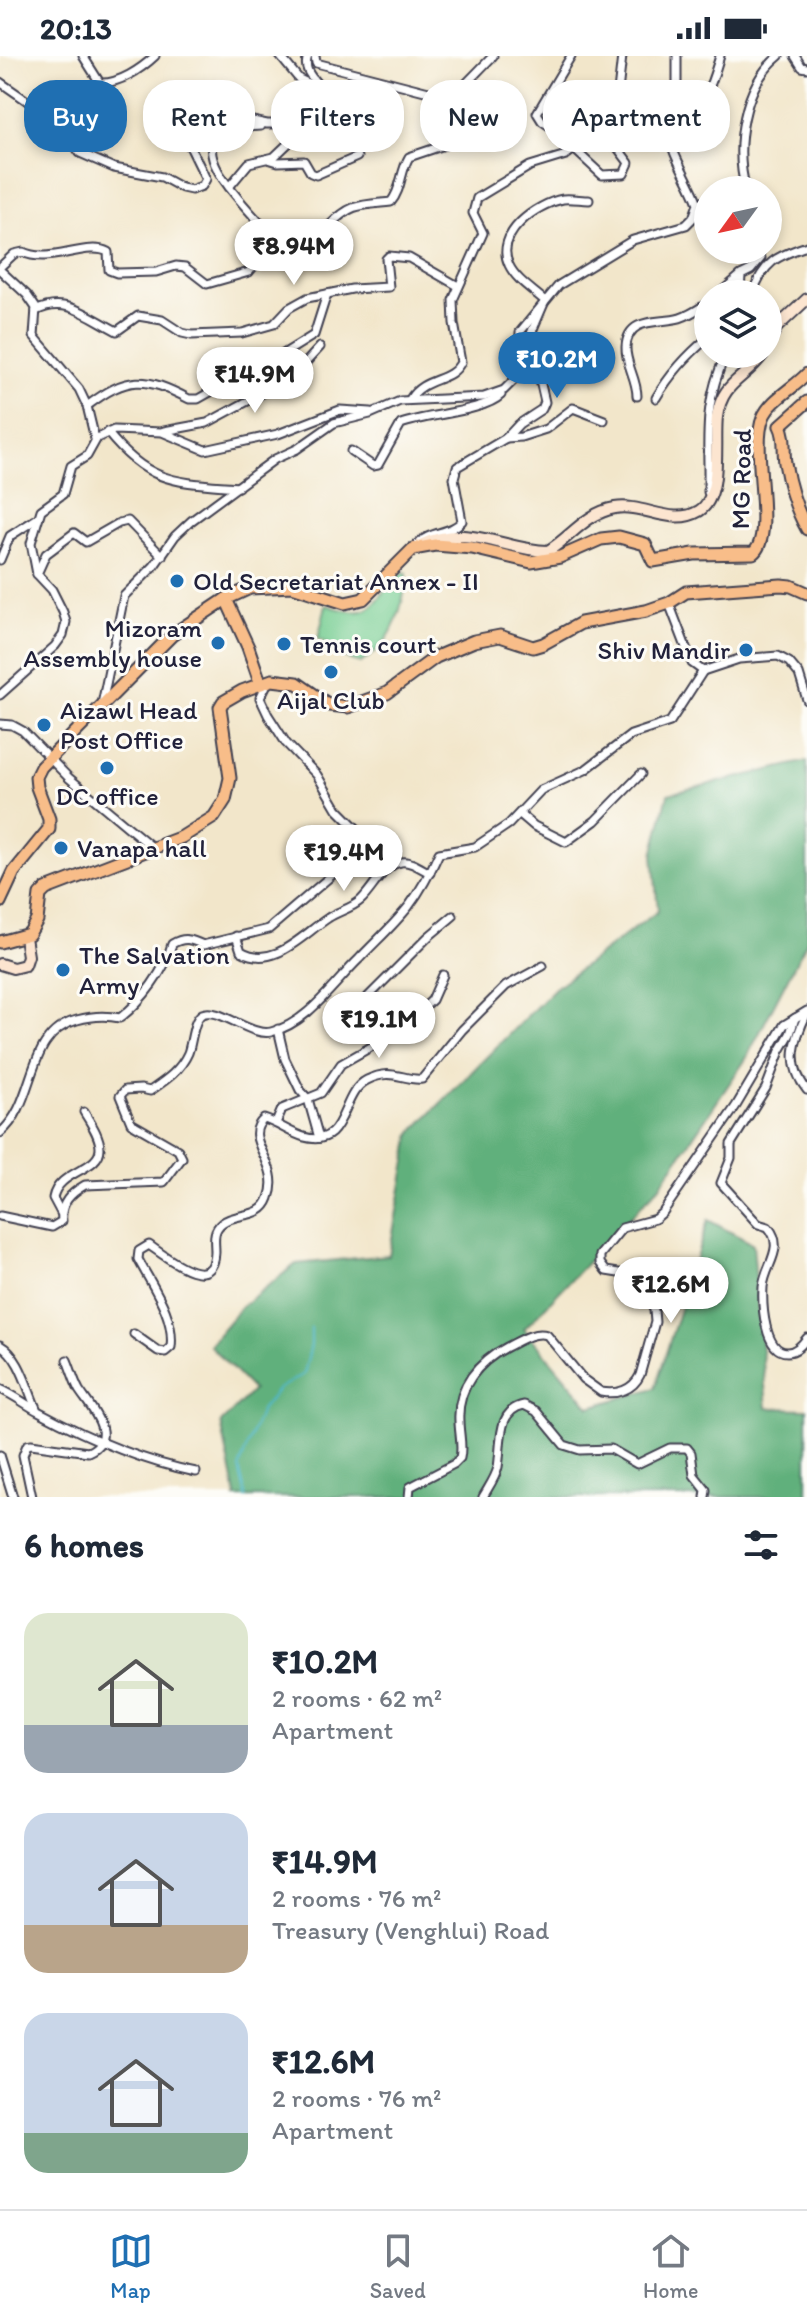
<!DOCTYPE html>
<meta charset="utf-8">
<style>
:root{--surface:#fff;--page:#f6f6f7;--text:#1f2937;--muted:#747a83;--line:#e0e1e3;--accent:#1f6fb2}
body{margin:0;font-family:Itim,sans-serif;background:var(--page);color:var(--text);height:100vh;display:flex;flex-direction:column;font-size:30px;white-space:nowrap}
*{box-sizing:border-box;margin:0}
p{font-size:26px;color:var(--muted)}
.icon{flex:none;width:44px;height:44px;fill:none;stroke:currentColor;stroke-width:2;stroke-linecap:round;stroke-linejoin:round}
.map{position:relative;height:1441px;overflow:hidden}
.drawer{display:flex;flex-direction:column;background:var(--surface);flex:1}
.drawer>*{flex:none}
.guide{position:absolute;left:24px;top:24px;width:760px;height:72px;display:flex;gap:16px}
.needle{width:52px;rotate:237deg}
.buttons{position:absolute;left:694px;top:120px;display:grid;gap:16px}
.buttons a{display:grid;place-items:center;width:88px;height:88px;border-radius:50%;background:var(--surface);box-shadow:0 4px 12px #0003;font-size:40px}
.price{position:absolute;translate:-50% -68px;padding:0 18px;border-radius:28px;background:#fff;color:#222;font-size:26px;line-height:52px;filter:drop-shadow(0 2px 4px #0008)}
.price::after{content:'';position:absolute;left:50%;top:48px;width:24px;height:18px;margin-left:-12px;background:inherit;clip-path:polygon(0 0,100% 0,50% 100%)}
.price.active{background:var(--accent);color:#fff}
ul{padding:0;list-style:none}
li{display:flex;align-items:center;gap:24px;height:200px;padding:0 24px}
li span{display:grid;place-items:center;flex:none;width:224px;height:160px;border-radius:24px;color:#555}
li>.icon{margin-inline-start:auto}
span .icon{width:96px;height:96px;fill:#fffc;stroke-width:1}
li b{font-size:34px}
h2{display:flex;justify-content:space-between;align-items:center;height:96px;padding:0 24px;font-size:34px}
.tag{padding:0 28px;border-radius:32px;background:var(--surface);box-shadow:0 4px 12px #0003;font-size:28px;line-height:72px}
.tag.active{background:var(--accent);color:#fff}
.status{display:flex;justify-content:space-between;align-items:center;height:56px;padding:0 40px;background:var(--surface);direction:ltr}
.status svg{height:22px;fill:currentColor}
.dock{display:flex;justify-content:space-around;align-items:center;height:112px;border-top:2px solid var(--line);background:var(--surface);font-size:22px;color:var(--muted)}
.dock a{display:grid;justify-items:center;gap:4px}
.dock .active{color:var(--accent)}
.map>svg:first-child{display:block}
</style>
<div class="status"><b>20:13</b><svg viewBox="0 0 49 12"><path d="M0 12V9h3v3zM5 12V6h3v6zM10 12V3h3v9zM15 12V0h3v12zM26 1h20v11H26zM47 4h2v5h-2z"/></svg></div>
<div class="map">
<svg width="807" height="1441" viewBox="0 0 807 1441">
<rect width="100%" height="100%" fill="#fdfcf7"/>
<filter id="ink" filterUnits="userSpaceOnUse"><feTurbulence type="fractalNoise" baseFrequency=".0125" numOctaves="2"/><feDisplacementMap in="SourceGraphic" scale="16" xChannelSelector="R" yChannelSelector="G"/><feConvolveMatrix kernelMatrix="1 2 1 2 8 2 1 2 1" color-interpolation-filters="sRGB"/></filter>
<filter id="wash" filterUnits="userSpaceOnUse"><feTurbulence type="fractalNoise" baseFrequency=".006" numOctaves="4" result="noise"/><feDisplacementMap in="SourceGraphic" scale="32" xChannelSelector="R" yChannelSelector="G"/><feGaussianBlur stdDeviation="1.8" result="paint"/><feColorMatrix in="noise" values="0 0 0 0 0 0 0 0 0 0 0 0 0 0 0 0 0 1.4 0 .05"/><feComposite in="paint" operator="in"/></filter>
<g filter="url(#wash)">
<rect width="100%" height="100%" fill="#f2e6ca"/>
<path fill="#76cd92" stroke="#4c7866" stroke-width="2" d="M 407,517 C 405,539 397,574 381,590 C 376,596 368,601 361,607 C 335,601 338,590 318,583 L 326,549 C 371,563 370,555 396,518 Z"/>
<polygon fill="#60b07c" stroke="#41695c" stroke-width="2" points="807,705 807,885 746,1003 659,1131 524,1273 590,1351 655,1332 708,1164 753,1188 767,1352 807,1353 807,1441 235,1441 236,1439 221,1367 253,1334 209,1289 242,1250 296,1208 389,1199 411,1077 556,931 658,855 653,799 668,738"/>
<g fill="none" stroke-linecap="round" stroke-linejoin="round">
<polyline stroke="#4db7ca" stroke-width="2" points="246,1441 239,1412 261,1354 278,1333 304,1318 311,1289 311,1272"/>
</g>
</g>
<g filter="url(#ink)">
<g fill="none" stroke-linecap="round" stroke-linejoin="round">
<defs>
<g id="street">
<path d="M 83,0 L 100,27 C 119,28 141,13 155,0"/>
<polyline points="280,0 299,23 320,33"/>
<polyline points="315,0 316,7 452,42 493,0"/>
<polyline points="795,0 802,11 807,12"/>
<path d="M 0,26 L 59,67 L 80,97 L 114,112 L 162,121 L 182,132 L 191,134 L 202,130 L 206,123 L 182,74 L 183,64 L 195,56 L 206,55 L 267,68 L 289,68 L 318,60 L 327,53 L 329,45 C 323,28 300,19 308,0"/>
<polyline points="672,86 663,71 677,34 677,0"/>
<polyline points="574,93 602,119 624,118 629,107 617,91 614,71 622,0"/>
<polyline points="268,103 278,106 304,105 311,117 316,119 357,101"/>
<polyline points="229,131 249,107 274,101 296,80 313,72 317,68 318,60"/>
<path d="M 746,134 C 734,91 743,29 779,0"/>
<path d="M 329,170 C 351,147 361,149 391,146 C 402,133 400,116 409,101 L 492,73 L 485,50 L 452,42"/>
<path d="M 0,211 L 14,198 L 23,196 C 49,209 87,185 108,196 L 109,214 L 117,217 L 156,216 L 176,210 L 185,211 L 207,228 L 249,216 L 261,201 L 274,193 L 276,187 C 266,167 180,98 224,76 C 235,70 249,71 261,70"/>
<polyline points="0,214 27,239 36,252 34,280 79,333 87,350 95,383"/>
<polyline points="719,238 741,219"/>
<polyline points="740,238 741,219 751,214 761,202"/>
<path d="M 752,238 C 764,206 776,200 807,190"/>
<path d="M 36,255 C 66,239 89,261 117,275 L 138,260 L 162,264 L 182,277 L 191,279 L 242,277 L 274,268 L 289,252 L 307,242 L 352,233 L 389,231 L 386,203 L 389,200 L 409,202 L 458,230"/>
<polyline points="282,300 298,315"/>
<path d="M 637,340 C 637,323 625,307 626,291 C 628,260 659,268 680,262 C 690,259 700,252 708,247"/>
<path d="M 656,342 C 670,318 686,300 708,282"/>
<path d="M 410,343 C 424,320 451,327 461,306 L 454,267 L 453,244 L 483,177 L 473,157 L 477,142 L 530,110 L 566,99 L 574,93 L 573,86 L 542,65 L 537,57 L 571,0"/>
<path d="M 87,350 C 128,319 145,320 189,343 L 198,343 L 244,317 L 264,310 L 314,279 L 327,238"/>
<polyline points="164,375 207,367 270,333 298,315 320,291"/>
<path d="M 107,376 C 149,428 175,426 238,431"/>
<polyline points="506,382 521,381 546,373 573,352 604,364"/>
<path d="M 351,395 L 373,410 L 378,409 L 401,368 C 428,358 483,356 501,339"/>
<path d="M 708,436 C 709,382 702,350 726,298"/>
<path d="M 417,488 C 430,475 451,478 462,465 L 454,422 L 457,411 L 506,382 L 519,368 L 542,353 L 545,346 L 530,280 L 545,245 C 533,234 516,224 509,209 C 494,178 536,148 563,143 C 571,142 581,144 589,144"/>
<polyline points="0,504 10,480 38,462"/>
<polyline points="37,518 46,498 74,477 86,486 119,467 128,465 162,500"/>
<polyline points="669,547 692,607 703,615 739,603 778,600 789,606 799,618 807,644"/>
<polyline points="0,639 55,590 63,579 66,566 63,556 52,534 37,518 31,487 41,454 63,438 71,410 87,400 97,382 114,374 162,376 205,394 278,378 340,354 371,356"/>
<path d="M 102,648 L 124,540 L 154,510 L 175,480 L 191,465 L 275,403 L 297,393 L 334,367 L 370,358 L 400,345 L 484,341 L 504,334 L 515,323 L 518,311 L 520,276 L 559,229 L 633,184 L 686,169 L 693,162 L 698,148 C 694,133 672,98 672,89 C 672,70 697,52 707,36 C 713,25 716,12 720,0"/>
<polyline points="0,668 12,669 23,675 69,722 153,792"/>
<polyline points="520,758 534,770 566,786 595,765 641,718"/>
<path d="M 236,880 L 241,895 C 273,914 302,879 328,862 C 338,855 351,853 361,844 C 373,833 383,809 401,806 C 410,804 422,813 430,817"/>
<path d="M 807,957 C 794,984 786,1008 807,1034"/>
<path d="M 795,962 L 790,978 L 780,995 L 766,1032 L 731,1088 L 731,1102 L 721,1127 L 758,1168 L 768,1171 C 786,1192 765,1209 763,1231 C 762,1248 764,1296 787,1296 C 796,1296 802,1289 807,1282"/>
<polyline points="278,973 285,1003 300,1034 308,1043 319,1082"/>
<polyline points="399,975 368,946 368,941 428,881 453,860"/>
<polyline points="276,1067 282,1053 321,1037 341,1008 399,975 432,944 443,919"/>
<path d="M 0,1077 C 38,1046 24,978 77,964 C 91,960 106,959 120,962 C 142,945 165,915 172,888 C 184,881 191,883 203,889 L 269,873 L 332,819 L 359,778 L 357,773 L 337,753 L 317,719 L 286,687 L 268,659 L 260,642 L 268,626"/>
<path d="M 61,1157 L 53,1142 C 58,1114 100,1115 100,1092 C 100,1080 90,1066 84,1056"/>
<path d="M 0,1160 L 52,1171 L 62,1165 C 60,1147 71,1137 85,1129 L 164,1126 L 182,1102 L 178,1094 L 131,1067 L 120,1040 L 125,1034 L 141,1033 L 150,1035 C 166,1024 180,1015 188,997 C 192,987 193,963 202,958 C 219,950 250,981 271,976 C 307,968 334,927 359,903 C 376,885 394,869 409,850 C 421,834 431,815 439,797 L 475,791 L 509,768 L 541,734 L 585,714 L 631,679 L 670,666 L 703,615"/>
<path d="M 134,1278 L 158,1295 L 165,1296 L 171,1291 C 175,1260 152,1230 138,1203 L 139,1195 L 149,1189 C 165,1200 214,1240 215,1196 C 215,1185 212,1175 222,1167 C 238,1155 261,1164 269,1142 C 283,1107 240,1083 264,1063 C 278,1067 290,1077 304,1081 C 348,1093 339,1038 367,1024 C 393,1011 402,1025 422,1023 L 462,974 L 506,930 L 543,910"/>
<path d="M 0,1289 C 20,1300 27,1332 36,1352"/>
<path d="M 0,1333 C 14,1339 25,1348 38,1355 C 88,1382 140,1405 196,1416"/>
<polyline points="0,1399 13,1441"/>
<path d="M 32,1441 L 23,1399 L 27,1389 L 31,1388 L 88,1396 C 120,1382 90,1351 79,1334 C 74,1325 71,1313 67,1304"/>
<path d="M 409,1441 L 410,1431 L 454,1408 L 460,1402 C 463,1390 459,1377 459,1365 C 457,1331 478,1306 507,1291 C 519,1285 533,1275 547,1279 L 583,1323 L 601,1336 C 617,1339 633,1334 640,1319 L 655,1266 L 654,1254 L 637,1220 L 606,1215 L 600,1207 L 600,1199 L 622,1172 L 655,1163 L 663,1156 L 736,1050 L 784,969 L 807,955"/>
<path d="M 483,1441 C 488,1432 496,1421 498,1411 C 502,1389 496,1354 524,1349 L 536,1355 L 564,1389 L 580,1394 L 611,1393 L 637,1408 L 670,1392 L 687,1392 L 691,1397 L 694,1419 L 706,1434 L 705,1441"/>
</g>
<g id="secondary">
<polyline points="768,286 777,271 807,243"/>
<path d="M 420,489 C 468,466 503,494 548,495 C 571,481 586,457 615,452 C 643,447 672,471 699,455 C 723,440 714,385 717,361 C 722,325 745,324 763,298"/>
<polyline points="0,908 13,912 25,909 28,900 25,881"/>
</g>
<g id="primary">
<path d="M 807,346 L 780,370 C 786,381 783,393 785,407 C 789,430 795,452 807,473"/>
<polyline points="226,543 248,591 260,626"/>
<path d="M 0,846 L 14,816 L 49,773 L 49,763 L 37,731 L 36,721 L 41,711 L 172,579 L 226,543 L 250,532 L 292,530 L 345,547 L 363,543 L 413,493 L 435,489 L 472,492 L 531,506 L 560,501 L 601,483 L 619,481 L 645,488 L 653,505 L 694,498 L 753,497 C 776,480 750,393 763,362 C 770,344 794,332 807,318"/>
<polyline points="0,886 29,878 37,864 40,839 46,833 182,781 214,761 225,744 230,722 220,651 223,646 242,635 272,624 297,627 329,649 348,651 387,637 436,601 474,585 500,580 533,591 543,588 581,567 646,555 669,547 686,536 781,529 791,530 807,537"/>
</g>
</defs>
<use href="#street" stroke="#413f50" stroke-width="11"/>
<use href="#secondary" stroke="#413f50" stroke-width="14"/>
<use href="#primary" stroke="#413f50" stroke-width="15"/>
<use href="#street" stroke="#fff" stroke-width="7"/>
<use href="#secondary" stroke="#fce5d0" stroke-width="10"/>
<use href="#primary" stroke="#f8bd89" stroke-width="11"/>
</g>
</g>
<g fill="#1f6fb2" stroke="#fdfcf7" stroke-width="3">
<circle cx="177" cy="525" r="8"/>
<circle cx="218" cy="587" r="8"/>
<circle cx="284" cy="588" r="8"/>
<circle cx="746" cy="594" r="8"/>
<circle cx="331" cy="616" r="8"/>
<circle cx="44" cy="669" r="8"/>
<circle cx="107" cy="712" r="8"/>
<circle cx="61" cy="792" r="8"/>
<circle cx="63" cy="914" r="8"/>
</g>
<g text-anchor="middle" stroke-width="6" stroke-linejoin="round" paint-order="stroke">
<g font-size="26" fill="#22223b" stroke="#fdfcf7">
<text transform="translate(741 423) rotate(-89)" y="9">MG Road</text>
</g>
<g font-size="26" fill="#22223b" stroke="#fdfcf7" text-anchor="start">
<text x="193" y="534">Old Secretariat Annex - II</text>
<text x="202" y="581" text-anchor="end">Mizoram<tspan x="202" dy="30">Assembly house</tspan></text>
<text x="300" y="597">Tennis court</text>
<text x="730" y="603" text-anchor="end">Shiv Mandir</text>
<text x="331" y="653" text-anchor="middle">Aijal Club</text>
<text x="60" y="663">Aizawl Head<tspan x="60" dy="30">Post Office</tspan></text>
<text x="107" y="749" text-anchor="middle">DC office</text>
<text x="77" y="801">Vanapa hall</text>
<text x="79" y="908">The Salvation<tspan x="79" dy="30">Army</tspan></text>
</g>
</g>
</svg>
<div class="buttons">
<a><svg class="needle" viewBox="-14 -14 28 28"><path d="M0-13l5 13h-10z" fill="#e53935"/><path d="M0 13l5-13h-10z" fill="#747a83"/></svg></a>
<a><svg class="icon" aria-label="layers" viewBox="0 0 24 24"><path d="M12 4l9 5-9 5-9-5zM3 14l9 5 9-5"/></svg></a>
</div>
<b class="price" style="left:294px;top:231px">₹8.94M</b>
<b class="price active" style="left:557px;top:344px">₹10.2M</b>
<b class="price" style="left:255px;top:359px">₹14.9M</b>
<b class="price" style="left:344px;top:837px">₹19.4M</b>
<b class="price" style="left:379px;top:1004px">₹19.1M</b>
<b class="price" style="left:671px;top:1269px">₹12.6M</b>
<div class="guide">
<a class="tag active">Buy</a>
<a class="tag">Rent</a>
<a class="tag">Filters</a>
<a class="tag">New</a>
<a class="tag">Apartment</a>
</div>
</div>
<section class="drawer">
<h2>6 homes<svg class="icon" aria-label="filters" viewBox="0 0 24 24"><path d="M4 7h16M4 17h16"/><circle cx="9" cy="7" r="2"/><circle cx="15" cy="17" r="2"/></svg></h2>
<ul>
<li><span style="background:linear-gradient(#dfe7d0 70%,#9aa5b1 0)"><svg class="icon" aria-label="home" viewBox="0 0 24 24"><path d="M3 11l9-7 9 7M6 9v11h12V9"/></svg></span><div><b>₹10.2M</b><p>2 rooms · 62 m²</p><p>Apartment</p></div></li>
<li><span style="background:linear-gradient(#c9d6e8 70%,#b9a48a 0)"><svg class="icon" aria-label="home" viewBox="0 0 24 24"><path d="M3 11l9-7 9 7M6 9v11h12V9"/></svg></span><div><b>₹14.9M</b><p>2 rooms · 76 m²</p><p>Treasury (Venghlui) Road</p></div></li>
<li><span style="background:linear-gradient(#c9d6e8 75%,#7fa58c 0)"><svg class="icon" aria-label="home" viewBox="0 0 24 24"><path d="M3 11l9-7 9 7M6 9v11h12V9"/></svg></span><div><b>₹12.6M</b><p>2 rooms · 76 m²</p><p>Apartment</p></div></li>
</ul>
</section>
<nav class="dock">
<a class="active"><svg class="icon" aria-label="map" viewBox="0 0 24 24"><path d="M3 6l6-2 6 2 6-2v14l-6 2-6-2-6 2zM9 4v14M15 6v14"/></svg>Map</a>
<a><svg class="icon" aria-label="saved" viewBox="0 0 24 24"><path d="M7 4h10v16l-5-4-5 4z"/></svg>Saved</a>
<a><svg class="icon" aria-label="home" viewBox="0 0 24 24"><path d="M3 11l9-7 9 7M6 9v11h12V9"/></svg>Home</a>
</nav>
